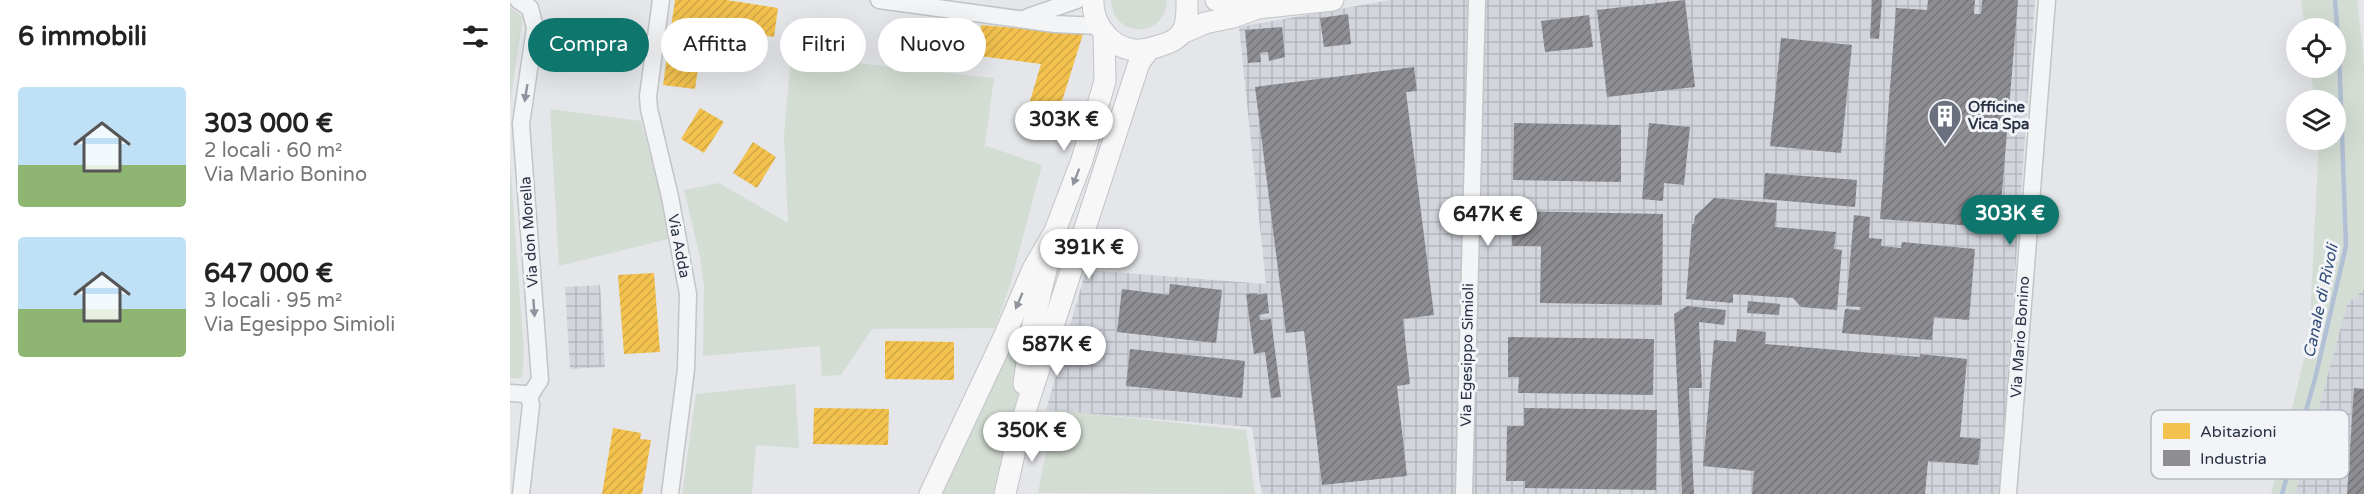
<!DOCTYPE html>
<html lang="it">
<meta charset="utf-8">
<style>
:root{--surface:#fff;--page:#f6f6f6;--text:#222;--muted:#767676;--accent:#0f766e}
body{margin:0;font-family:"Varela Round",sans-serif;background:var(--page);color:var(--text);height:100vh;display:flex;flex-direction:column;font-size:22px;white-space:nowrap}
*{box-sizing:border-box;margin:0}
p{font-size:20px;color:var(--muted)}
.icon{flex:none;width:33px;height:33px;fill:none;stroke:currentColor;stroke-width:2;stroke-linecap:round;stroke-linejoin:round}
.map{position:relative;flex:1;overflow:hidden}
.panel{display:flex;flex-direction:column;background:var(--surface);width:510px}
.panel>*{flex:none}
.hud{position:absolute;left:18px;top:18px;width:570px;height:54px;display:flex;gap:12px}
.fabs{position:absolute;left:1776px;top:18px;display:grid;gap:12px}
.fabs a{display:grid;place-items:center;width:60px;height:60px;border-radius:50%;background:var(--surface);box-shadow:0 6px 24px #0002;font-size:30px}
.price{position:absolute;translate:-50% -51px;padding:0 14px;border-radius:21px;background:#fff;color:#222;font-size:20px;line-height:39px;filter:drop-shadow(0 2px 3px #0008)}
.price::after{content:'';position:absolute;left:50%;top:36px;width:18px;height:14px;margin-left:-9px;background:inherit;clip-path:polygon(0 0,100% 0,50% 100%)}
.price.selected{background:var(--accent);color:#fff}
ul{padding:0;list-style:none}
li{display:flex;align-items:center;gap:18px;height:150px;padding:0 18px}
li span{display:grid;place-items:center;flex:none;width:168px;height:120px;border-radius:6px;color:#555}
li>.icon{margin-inline-start:auto}
span .icon{width:72px;height:72px;fill:#fffc;stroke-width:1}
li b{font-size:26px}
h2{display:flex;justify-content:space-between;align-items:center;height:72px;padding:0 18px;font-size:26px}
.chip{padding:0 21px;border-radius:27px;background:var(--surface);box-shadow:0 6px 24px #0002;font-size:21px;line-height:54px}
.chip.selected{background:var(--accent);color:#fff}
main{display:flex;flex:1;min-height:0}
.map>svg:first-child{display:block}
</style>
<main>
<section class="panel">
<h2>6 immobili<svg class="icon" aria-label="filters" viewBox="0 0 24 24"><path d="M4 7h16M4 17h16"/><circle cx="9" cy="7" r="2"/><circle cx="15" cy="17" r="2"/></svg></h2>
<ul>
<li><span style="background:linear-gradient(#bfe0f5 65%,#8fb573 0)"><svg class="icon" aria-label="home" viewBox="0 0 24 24"><path d="M3 11l9-7 9 7M6 9v11h12V9"/></svg></span><div><b>303 000 €</b><p>2 locali · 60 m²</p><p>Via Mario Bonino</p></div></li>
<li><span style="background:linear-gradient(#bfe0f5 60%,#8fb573 0)"><svg class="icon" aria-label="home" viewBox="0 0 24 24"><path d="M3 11l9-7 9 7M6 9v11h12V9"/></svg></span><div><b>647 000 €</b><p>3 locali · 95 m²</p><p>Via Egesippo Simioli</p></div></li>
</ul>
</section>
<div class="map">
<svg width="1854" height="494" viewBox="0 0 1854 494">
<defs>
<pattern id="industrial-grid" width="8" height="8" patternUnits="userSpaceOnUse" patternTransform="scale(1.5)"><rect width="8" height="8" fill="#d2d5dc"/><path d="M0 4h8M4 0v8" fill="none" stroke="#b4b7be"/></pattern>
<pattern id="homes-hatch" width="6" height="6" patternUnits="userSpaceOnUse" patternTransform="scale(1.5)"><rect width="6" height="6" fill="#f2c14e"/><path d="M-1 1l2-2M0 6l6-6M5 7l2-2" fill="none" stroke="#d0a645"/></pattern>
<pattern id="industry-hatch" width="6" height="6" patternUnits="userSpaceOnUse" patternTransform="scale(1.5)"><rect width="6" height="6" fill="#8d8d92"/><path d="M-1 1l2-2M0 6l6-6M5 7l2-2" fill="none" stroke="#737479"/></pattern>
</defs>
<rect width="100%" height="100%" fill="#e4e6e9"/>
<g fill="url(#industrial-grid)">
<polygon points="880,0 1525,0 1489,494 752,494 742,427 536,410 576,270 756,284 729,27"/>
<polygon points="90,285 95,367 60,369 55,287"/>
<polygon points="1854,289 1854,494 1785,494 1837,304"/>
</g>
<g fill="#d4ddd4">
<path d="M 601,0 L 657,0 C 656,39 602,39 601,0 Z"/>
<polygon points="1791,0 1847,0 1854,62 1854,289 1837,304 1785,494 1761,494 1799,339 1809,140 1826,140 1826,100 1805,100 1800,68 1826,68 1826,28 1795,28"/>
<polygon points="0,7 13,17 0,103"/>
<polygon points="281,56 484,78 474,152 476,146 532,165 501,282 485,328 362,329 331,375 312,376 310,346 193,356 194,287 190,257 174,190 209,183 278,223 274,135"/>
<polygon points="40,109 131,121 162,238 49,266"/>
<polygon points="0,162 14,353 12,378 0,378"/>
<polygon points="520,305 509,389 488,494 425,494"/>
<polygon points="285,384 289,448 246,445 242,494 172,494 186,394"/>
<polygon points="544,410 736,430 745,494 528,493"/>
</g>
<g fill="url(#homes-hatch)">
<polygon points="165,0 216,0 268,8 264,37 194,26 185,89 153,85"/>
<polygon points="471,25 573,34 543,130 515,118 531,64 469,56"/>
<polygon points="190,108 214,122 194,153 171,139"/>
<polygon points="243,142 266,157 247,188 223,173"/>
<polygon points="144,273 150,352 114,354 108,275"/>
<polygon points="375,341 444,342 444,380 375,379"/>
<polygon points="304,408 379,409 378,445 303,444"/>
<polygon points="103,428 131,433 130,439 141,440 132,494 92,494"/>
</g>
<g fill="url(#industry-hatch)">
<polygon points="1175,0 1185,87 1097,97 1087,10"/>
<polygon points="1362,0 1372,0 1369,39 1360,38"/>
<polygon points="1418,0 1465,0 1464,14 1471,14 1472,0 1508,0 1491,204 1478,203 1476,227 1370,219 1386,8 1417,10"/>
<polygon points="838,14 841,44 814,47 810,18"/>
<polygon points="1079,15 1083,47 1035,52 1031,21"/>
<polygon points="772,27 775,57 759,61 758,52 750,53 751,62 738,63 735,30"/>
<polygon points="1271,38 1342,45 1331,153 1260,146"/>
<polygon points="904,67 907,91 896,92 924,315 893,319 900,384 887,386 897,476 812,485 794,331 776,333 745,87"/>
<polygon points="1004,123 1111,125 1111,182 1003,180"/>
<polygon points="1139,123 1180,127 1174,185 1154,183 1153,201 1132,199"/>
<polygon points="1255,173 1347,180 1345,207 1253,199"/>
<polygon points="1204,198 1267,203 1265,227 1326,232 1324,249 1332,250 1327,310 1291,307 1283,298 1223,294 1223,303 1176,299 1182,224 1184,224 1185,216"/>
<polygon points="1002,211 1153,214 1152,305 1030,303 1031,246 1002,246"/>
<polygon points="1344,215 1360,217 1359,238 1372,239 1371,246 1391,248 1392,242 1465,249 1459,320 1424,317 1422,340 1332,333 1335,309 1350,310 1351,307 1336,306"/>
<polygon points="660,284 712,290 706,343 607,332 612,289 659,295"/>
<polygon points="747,293 747,295 757,293 759,313 749,315 750,320 761,319 771,397 761,398 755,352 744,354 736,294"/>
<polygon points="1238,301 1270,304 1269,315 1237,313"/>
<polygon points="1177,306 1216,310 1214,325 1189,322 1192,388 1179,388 1184,494 1172,494 1164,314"/>
<polygon points="1227,329 1256,332 1255,344 1410,357 1410,354 1457,359 1450,437 1471,439 1468,465 1418,461 1415,494 1242,494 1244,471 1193,466 1204,340 1226,342"/>
<polygon points="998,337 1144,339 1143,395 1008,393 1009,377 998,377"/>
<polygon points="620,349 735,361 732,398 616,386"/>
<polygon points="1844,388 1854,389 1854,494 1837,494"/>
<polygon points="1014,408 1147,410 1146,490 1015,488 1015,481 996,481 997,426 1014,426"/>
</g>
<g fill="none" stroke-linecap="round" stroke-linejoin="round">
<polyline stroke="#b2c0d5" stroke-width="4.5" points="1772,494 1805,379 1836,246 1829,50 1825,0"/>
<defs>
<g id="minor">
<polyline points="8,0 20,8 25,28 11,124 30,380 19,397"/>
<polyline points="151,0 138,96 139,109 160,197 178,294 176,369 160,494"/>
<polyline points="369,0 545,24 589,26"/>
<polyline points="518,17 567,0"/>
<polyline points="0,393 15,394 19,397"/>
<polyline points="11,494 21,405 19,397"/>
<polyline points="954,494 967,0"/>
<polyline points="1498,494 1537,0"/>
</g>
<g id="major">
<path d="M 583,0 C 582,24 600,47 624,50 C 634,51 643,48 652,45 C 659,43 668,39 672,32 C 678,23 677,10 677,0"/>
<polyline points="706,0 747,8"/>
<polyline points="672,33 695,23 723,17 748,8 823,0"/>
<polyline points="514,384 521,333 540,253"/>
<polyline points="420,494 494,337 523,269 545,231 572,160 595,81 594,32"/>
<polyline points="495,494 511,424 629,63 639,49"/>
</g>
</defs>
<use href="#minor" stroke="#c2c4c7" stroke-width="19"/>
<use href="#major" stroke="#c0c3c7" stroke-width="23"/>
<use href="#minor" stroke="#f3f4f6" stroke-width="16"/>
<use href="#major" stroke="#f7f7f7" stroke-width="21"/>
</g>
<defs><path id="oneway-solid" d="M-6-.8H1V-3.2L6.5 0L1 3.2V.8H-6Z" transform="scale(1.5)"/></defs>
<g fill="#8e929c">
<use href="#oneway-solid" transform="translate(16 93) rotate(99)"/>
<use href="#oneway-solid" transform="translate(24 308) rotate(86)"/>
</g>
<g fill="#90949d">
<use href="#oneway-solid" transform="translate(566 177) rotate(111)"/>
<use href="#oneway-solid" transform="translate(509 301) rotate(113)"/>
</g>
<defs>
<symbol id="building-pin" viewBox="-11 -11 22 30"><path d="M0 17L-7.5 6A9.5 9.5 0 1 1 7.5 6Z" fill="#6a707d" stroke="#f2f4f8"/><path d="M-4-6H4V6H1V3H-1V6H-4ZM-2.5-4.3h1.7v1.8h-1.7ZM.8-4.3h1.7v1.8H.8ZM-2.5-1h1.7V.8h-1.7ZM.8-1h1.7V.8H.8Z" fill="#fff"/></symbol>
</defs>
<g fill-rule="evenodd">
<use href="#building-pin" x="1416" y="97" width="38" height="52"/>
</g>
<g text-anchor="middle" stroke-width="6" stroke-linejoin="round" paint-order="stroke">
<g font-size="15" font-weight="bold" fill="#293143" stroke="#f2f4f8" text-anchor="start">
<text x="1458" y="112">Officine<tspan x="1458" dy="17">Vica Spa</tspan></text>
</g>
<g font-size="15" fill="#293143" stroke="#f2f4f8">
<text transform="translate(19 232) rotate(-94)" y="5">Via don Morella</text>
<text transform="translate(169 246) rotate(79)" y="5">Via Adda</text>
<text transform="translate(1510 337) rotate(-86)" y="5">Via Mario Bonino</text>
<text transform="translate(957 355) rotate(-89)" y="5">Via Egesippo Simioli</text>
</g>
<g font-size="16" font-style="italic" fill="#324d79" stroke="#f2f4f8">
<text transform="translate(1810 301) rotate(-78)" y="6">Canale di Rivoli</text>
</g>
</g>
<rect x="1641" y="410" width="198" height="69" rx="9" fill="#f2f4f8" stroke="#b6bac2" stroke-width="1.5"/>
<rect x="1653" y="423" width="27" height="16" fill="#f2c14e"/>
<rect x="1653" y="450" width="27" height="16" fill="#8d8d92"/>
<g font-size="16" fill="#293143">
<text x="1690" y="437">Abitazioni</text>
<text x="1690" y="464">Industria</text>
</g>
</svg>
<div class="fabs">
<a><svg class="icon" aria-label="locate" viewBox="0 0 24 24"><circle cx="12" cy="12" r="6"/><path d="M12 2v4M12 18v4M2 12h4M18 12h4"/></svg></a>
<a><svg class="icon" aria-label="layers" viewBox="0 0 24 24"><path d="M12 4l9 5-9 5-9-5zM3 14l9 5 9-5"/></svg></a>
</div>
<b class="price" style="left:554px;top:152px">303K €</b>
<b class="price selected" style="left:1500px;top:246px">303K €</b>
<b class="price" style="left:978px;top:247px">647K €</b>
<b class="price" style="left:579px;top:280px">391K €</b>
<b class="price" style="left:547px;top:377px">587K €</b>
<b class="price" style="left:522px;top:463px">350K €</b>
<div class="hud">
<a class="chip selected">Compra</a>
<a class="chip">Affitta</a>
<a class="chip">Filtri</a>
<a class="chip">Nuovo</a>
</div>
</div>
</main>
